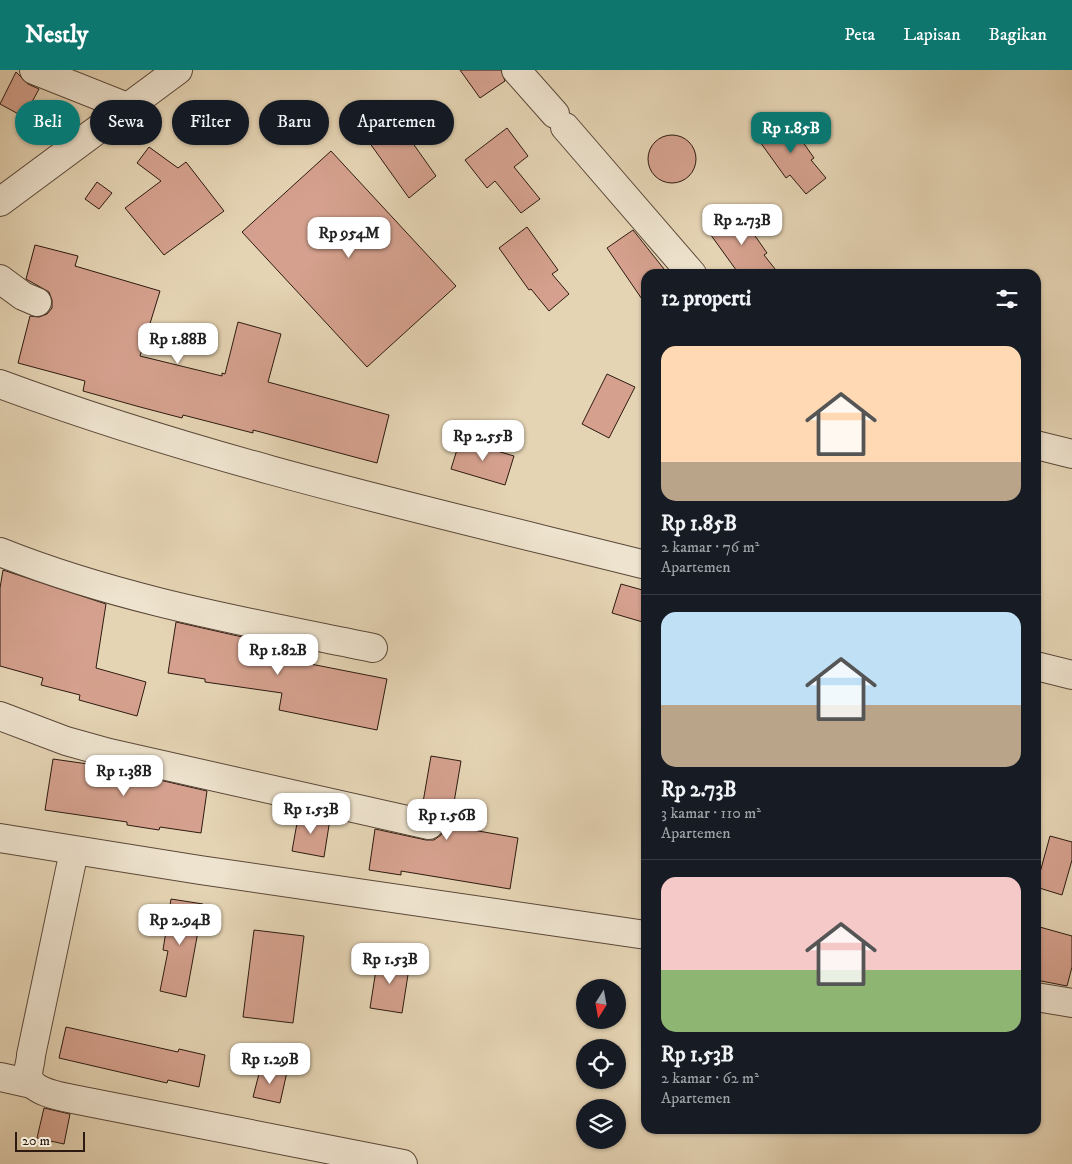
<!DOCTYPE html>
<html lang="id">
<meta charset="utf-8">
<style>
:root{--surface:#171b24;--page:#20242c;--text:#f1f3f6;--muted:#9ea1a6;--line:#363941;--accent:#0f766e}
body{margin:0;font-family:"IM FELL DW Pica",serif;background:var(--page);color:var(--text);height:100vh;display:flex;flex-direction:column;font-size:19px;white-space:nowrap}
*{box-sizing:border-box;margin:0}
p{font-size:16px;color:var(--muted)}
.icon{flex:none;width:28px;height:28px;fill:none;stroke:currentColor;stroke-width:2;stroke-linecap:round;stroke-linejoin:round}
.map{position:relative;flex:1;overflow:hidden}
.panel{position:absolute;left:641px;top:199px;width:400px;height:865px;display:flex;flex-direction:column;background:var(--surface);border-radius:15px;box-shadow:0 1px 4px #0004}
.panel>*{flex:none}
.top-card{position:absolute;left:15px;top:30px;width:475px;height:45px;display:flex;gap:10px}
.needle{width:32px;rotate:191deg}
.fabs{position:absolute;left:576px;top:909px;display:grid;gap:10px}
.fabs a{display:grid;place-items:center;width:50px;height:50px;border-radius:50%;background:var(--surface);box-shadow:0 1px 4px #0004;font-size:25px}
.scale{position:absolute;left:15px;bottom:12px;width:70px;box-sizing:border-box;padding-left:5px;border:2px solid #2d1a10;border-top:0;font-size:14px;line-height:18px;white-space:nowrap;color:#2d1a10;-webkit-text-stroke:4px #eee3ce;paint-order:stroke}
.price{position:absolute;translate:-50% -42px;padding:0 11px;border-radius:10px;background:#fff;color:#222;font-size:16px;line-height:32px;filter:drop-shadow(0 1px 2px #0008)}
.price::after{content:'';position:absolute;left:50%;top:30px;width:15px;height:11px;margin-left:-8px;background:inherit;clip-path:polygon(0 0,100% 0,50% 100%)}
.price.active{background:var(--accent);color:#fff}
ul{padding:0;list-style:none}
li{display:grid;align-content:center;gap:10px;height:265px;padding:0 20px}
li+li{border-top:1px solid var(--line)}
li span{display:grid;place-items:center;height:155px;border-radius:15px;color:#555}
li>.icon{margin-inline-start:auto}
span .icon{width:90px;height:90px;fill:#fffc;stroke-width:1}
li b{font-size:21px}
h2{display:flex;justify-content:space-between;align-items:center;height:60px;padding:0 20px;font-size:21px}
.tag{padding:0 18px;border-radius:22px;background:var(--surface);box-shadow:0 1px 4px #0004;font-size:18px;line-height:45px}
.tag.active{background:var(--accent);color:#fff}
header{display:flex;align-items:center;gap:30px;box-sizing:border-box;height:70px;padding:0 25px;background:var(--accent);color:#fff}
header strong{font-size:24px}
nav{display:flex;gap:28px;margin-inline-start:auto;font-size:18px}
.map>svg:first-child{display:block}
</style>
<header>
<strong>Nestly</strong>
<nav><a>Peta</a><a>Lapisan</a><a>Bagikan</a></nav>
</header>
<div class="map">
<svg width="1072" height="1094" viewBox="0 0 1072 1094">
<rect width="100%" height="100%" fill="#e5d4b4"/>
<filter id="stains"><feTurbulence type="fractalNoise" baseFrequency=".004" numOctaves="4"/><feColorMatrix values="0 0 0 0 .2 0 0 0 0 .09 0 0 0 0 .02 0 0 0 .5 -.17"/></filter>
<radialGradient id="worn" r=".72"><stop offset=".6" stop-color="#630" stop-opacity="0"/><stop offset="1" stop-color="#630" stop-opacity=".3"/></radialGradient>
<g fill="#d5a18e" stroke="#2d1a10">
<polygon points="460,0 501,0 505,11 480,28"/>
<polygon points="16,2 28,14 39,19 24,47 0,34"/>
<polygon points="388,38 436,106 409,128 359,58"/>
<polygon points="784,45 814,88 811,90 826,108 806,124 790,105 786,108 755,65"/>
<polygon points="507,58 528,86 514,97 540,129 521,143 495,111 487,118 465,90"/>
<circle cx="672" cy="89" r="24"/>
<polygon points="149,77 178,98 186,92 224,141 164,185 125,138 161,111 137,93"/>
<polygon points="331,81 456,216 367,297 242,162"/>
<polygon points="97,112 112,123 99,139 85,129"/>
<polygon points="737,140 767,183 764,185 779,204 739,204 708,161"/>
<polygon points="527,157 558,200 552,204 569,224 549,241 531,219 529,220 499,178"/>
<polygon points="633,160 668,204 646,204 646,235 607,178"/>
<polygon points="35,175 78,186 75,196 160,221 140,286 222,306 222,303 225,304 238,252 281,264 268,312 389,345 377,393 253,360 253,363 183,345 182,348 140,337 83,321 85,311 18,293 30,246 39,247 47,244 52,238 52,230 49,222 26,209"/>
<polygon points="607,304 635,317 609,368 582,354"/>
<polygon points="460,370 514,386 505,415 451,399"/>
<polygon points="3,500 106,534 96,598 146,612 137,646 79,630 80,625 41,615 43,608 0,596 0,518"/>
<polygon points="621,514 646,521 646,553 612,543"/>
<polygon points="176,552 282,576 280,588 387,609 377,660 279,640 282,623 205,612 205,609 168,603"/>
<polygon points="431,686 461,691 450,756 518,768 510,819 401,801 401,805 369,800 375,759 426,770 434,770 441,765 444,759 444,751 440,744 422,738"/>
<polygon points="53,689 95,695 207,721 201,763 160,757 159,760 127,755 127,752 45,740"/>
<polygon points="299,742 330,749 324,787 292,781"/>
<polygon points="1050,766 1072,772 1072,790 1062,825 1036,817"/>
<polygon points="171,829 203,834 186,927 160,921 168,881 163,880"/>
<polygon points="1036,856 1072,866 1072,897 1067,916 1036,910"/>
<polygon points="254,860 304,866 293,953 243,947"/>
<polygon points="378,887 410,892 402,943 370,938"/>
<polygon points="66,957 178,982 179,979 205,985 199,1017 168,1010 167,1013 59,988"/>
<polygon points="261,996 287,1002 280,1033 253,1027"/>
<polygon points="44,1038 70,1044 64,1074 37,1068"/>
</g>
<g fill="none" stroke-linecap="round" stroke-linejoin="round">
<defs>
<g id="minor">
<polyline points="34,0 127,37"/>
<polyline points="516,0 555,44"/>
<polyline points="565,57 692,204"/>
<polyline points="0,132 178,0"/>
<polyline points="0,209 23,226 37,232"/>
<path d="M 0,314 C 210,392 429,441 646,495"/>
<polyline points="1036,375 1072,384"/>
<path d="M 0,482 C 120,530 247,552 373,578"/>
<polyline points="1036,596 1072,605"/>
<polyline points="0,646 66,671 109,683 429,755"/>
<polyline points="0,768 200,800 646,865"/>
<path d="M 74,781 L 31,985 C 31,991 28,999 28,1005 C 31,1025 72,1028 88,1032 L 403,1094"/>
<polyline points="1036,927 1072,933"/>
<polyline points="0,1007 32,1014"/>
</g>
</defs>
<use href="#minor" stroke="#5b4839" stroke-width="30"/>
<use href="#minor" stroke="#eee3ce" stroke-width="28"/>
</g>
<rect width="100%" height="100%" filter="url(#stains)"/>
<rect width="100%" height="100%" fill="url(#worn)"/>
</svg>
<div class="fabs">
<a><svg class="needle" viewBox="-14 -14 28 28"><path d="M0-13l5 13h-10z" fill="#e53935"/><path d="M0 13l5-13h-10z" fill="#9ea1a6"/></svg></a>
<a><svg class="icon" aria-label="locate" viewBox="0 0 24 24"><circle cx="12" cy="12" r="6"/><path d="M12 2v4M12 18v4M2 12h4M18 12h4"/></svg></a>
<a><svg class="icon" aria-label="layers" viewBox="0 0 24 24"><path d="M12 4l9 5-9 5-9-5zM3 14l9 5 9-5"/></svg></a>
</div>
<div class="scale">20 m</div>
<b class="price active" style="left:791px;top:84px">Rp 1.85B</b>
<b class="price" style="left:742px;top:176px">Rp 2.73B</b>
<b class="price" style="left:349px;top:189px">Rp 954M</b>
<b class="price" style="left:178px;top:295px">Rp 1.88B</b>
<b class="price" style="left:483px;top:392px">Rp 2.55B</b>
<b class="price" style="left:278px;top:606px">Rp 1.82B</b>
<b class="price" style="left:124px;top:727px">Rp 1.38B</b>
<b class="price" style="left:311px;top:765px">Rp 1.53B</b>
<b class="price" style="left:447px;top:771px">Rp 1.56B</b>
<b class="price" style="left:180px;top:876px">Rp 2.94B</b>
<b class="price" style="left:390px;top:915px">Rp 1.53B</b>
<b class="price" style="left:270px;top:1015px">Rp 1.29B</b>
<div class="top-card">
<a class="tag active">Beli</a>
<a class="tag">Sewa</a>
<a class="tag">Filter</a>
<a class="tag">Baru</a>
<a class="tag">Apartemen</a>
</div>
<section class="panel">
<h2>12 properti<svg class="icon" aria-label="filters" viewBox="0 0 24 24"><path d="M4 7h16M4 17h16"/><circle cx="9" cy="7" r="2"/><circle cx="15" cy="17" r="2"/></svg></h2>
<ul>
<li><span style="background:linear-gradient(#ffd9b3 75%,#b9a48a 0)"><svg class="icon" aria-label="home" viewBox="0 0 24 24"><path d="M3 11l9-7 9 7M6 9v11h12V9"/></svg></span><div><b>Rp 1.85B</b><p>2 kamar · 76 m²</p><p>Apartemen</p></div></li>
<li><span style="background:linear-gradient(#bfe0f5 60%,#b9a48a 0)"><svg class="icon" aria-label="home" viewBox="0 0 24 24"><path d="M3 11l9-7 9 7M6 9v11h12V9"/></svg></span><div><b>Rp 2.73B</b><p>3 kamar · 110 m²</p><p>Apartemen</p></div></li>
<li><span style="background:linear-gradient(#f6c9c9 60%,#8fb573 0)"><svg class="icon" aria-label="home" viewBox="0 0 24 24"><path d="M3 11l9-7 9 7M6 9v11h12V9"/></svg></span><div><b>Rp 1.53B</b><p>2 kamar · 62 m²</p><p>Apartemen</p></div></li>
</ul>
</section>
</div>
